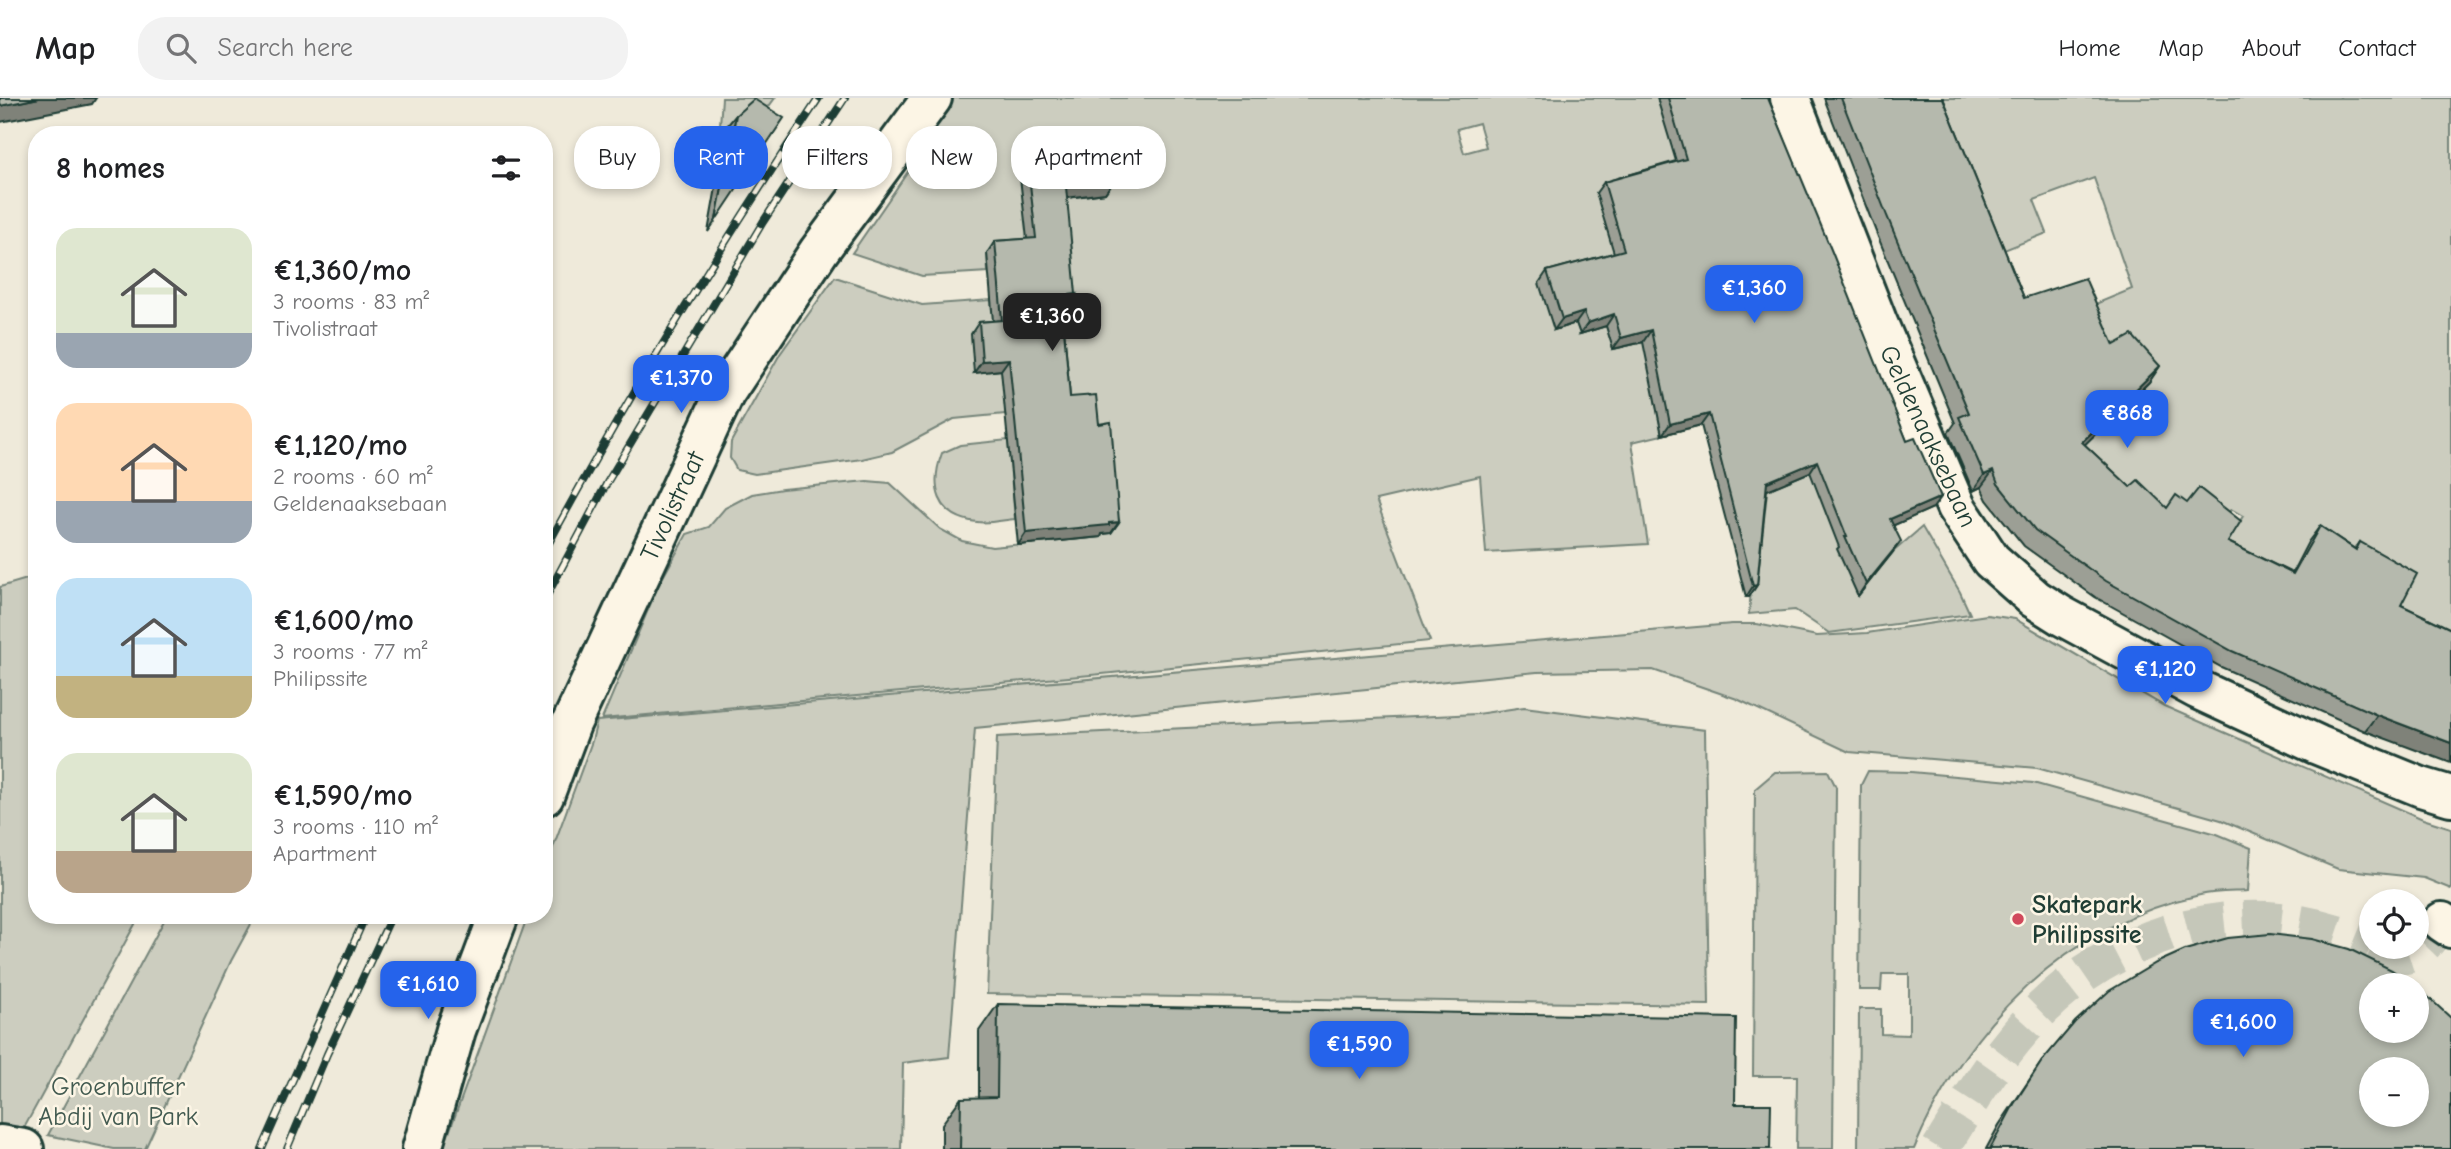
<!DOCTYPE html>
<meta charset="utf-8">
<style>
:root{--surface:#fff;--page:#f2f2f2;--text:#202124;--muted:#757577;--line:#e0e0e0;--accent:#2563eb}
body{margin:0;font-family:"Comic Neue",sans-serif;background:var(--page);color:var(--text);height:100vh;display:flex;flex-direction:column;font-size:26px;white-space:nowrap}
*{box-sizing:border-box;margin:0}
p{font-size:23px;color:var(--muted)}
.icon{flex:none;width:38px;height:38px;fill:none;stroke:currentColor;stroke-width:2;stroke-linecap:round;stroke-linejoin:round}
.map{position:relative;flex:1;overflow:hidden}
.sheet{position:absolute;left:28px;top:28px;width:525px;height:798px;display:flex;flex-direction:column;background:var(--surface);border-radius:28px;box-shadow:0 4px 10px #0003}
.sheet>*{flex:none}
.hud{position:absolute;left:574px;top:28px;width:665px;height:63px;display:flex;gap:14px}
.tools{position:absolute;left:2359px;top:791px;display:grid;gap:14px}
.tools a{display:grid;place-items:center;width:70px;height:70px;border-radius:50%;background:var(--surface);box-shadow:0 4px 10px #0003;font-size:35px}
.price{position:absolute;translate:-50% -60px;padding:0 16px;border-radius:14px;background:var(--accent);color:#fff;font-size:23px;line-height:46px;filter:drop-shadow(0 2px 4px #0008)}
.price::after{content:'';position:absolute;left:50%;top:42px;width:21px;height:16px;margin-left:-10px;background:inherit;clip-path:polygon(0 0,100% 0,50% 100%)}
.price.active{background:#222;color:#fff}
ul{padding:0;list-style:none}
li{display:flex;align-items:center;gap:21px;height:175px;padding:0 28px}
li span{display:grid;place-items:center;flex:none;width:196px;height:140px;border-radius:21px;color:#555}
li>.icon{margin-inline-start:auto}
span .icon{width:84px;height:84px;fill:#fffc;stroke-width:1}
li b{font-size:30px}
h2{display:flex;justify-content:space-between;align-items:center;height:84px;padding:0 28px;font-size:30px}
.chip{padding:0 24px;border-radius:28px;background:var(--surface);box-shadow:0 4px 10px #0003;font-size:24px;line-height:63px}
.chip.active{background:var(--accent);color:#fff}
header{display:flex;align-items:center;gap:42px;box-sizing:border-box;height:98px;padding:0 35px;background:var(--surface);border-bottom:2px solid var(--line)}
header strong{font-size:33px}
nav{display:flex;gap:38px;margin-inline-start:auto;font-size:24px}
.search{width:490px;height:63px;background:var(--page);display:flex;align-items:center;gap:18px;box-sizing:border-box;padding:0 24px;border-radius:28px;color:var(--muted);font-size:26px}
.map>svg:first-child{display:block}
</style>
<header>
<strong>Map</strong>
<div class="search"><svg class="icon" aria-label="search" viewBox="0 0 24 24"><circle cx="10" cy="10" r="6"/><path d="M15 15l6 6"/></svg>Search here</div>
<nav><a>Home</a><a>Map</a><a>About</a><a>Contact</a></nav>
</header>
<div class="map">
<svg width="2451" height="1051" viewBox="0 0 2451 1051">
<rect width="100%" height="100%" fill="#efeada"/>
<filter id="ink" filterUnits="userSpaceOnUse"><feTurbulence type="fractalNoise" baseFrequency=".0143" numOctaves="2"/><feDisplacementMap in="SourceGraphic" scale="14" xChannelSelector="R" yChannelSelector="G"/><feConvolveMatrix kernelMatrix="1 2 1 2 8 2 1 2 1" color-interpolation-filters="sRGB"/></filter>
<g filter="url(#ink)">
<g fill="#cccdbf" stroke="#76857a" stroke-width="2" fill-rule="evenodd">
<polygon points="722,0 775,0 716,81"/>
<path d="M 949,0 L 1659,0 L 1703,95 L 1576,225 L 1580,236 L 1606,228 L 1614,251 L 1676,236 L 1655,301 L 1662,337 L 1632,344 L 1648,446 L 1486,455 L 1480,378 L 1376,402 L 1430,543 L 1102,576 L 602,621 L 658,488 L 687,436 L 709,429 L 725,410 L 752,396 L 782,391 L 867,383 L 890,385 L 940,431 L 962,443 L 992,449 L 1100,439 L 1089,308 L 954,321 L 892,354 L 862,361 L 755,376 L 737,372 L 730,360 L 731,344 L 780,256 L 835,179 L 922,207 L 991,202 L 992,213 L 1067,207 L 987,155 L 988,174 L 922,178 L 852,155 L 931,40 L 935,18 ZM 1479,25 L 1486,49 L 1464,55 L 1457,31 Z"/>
<polygon points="1926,0 2451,0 2451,581 2414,561 2379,463 2355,449 2334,490 2282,492 2218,459 2243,418 2231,411 2215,437 2176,421 2080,369 2103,263 2081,212 2132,191 2094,80 2034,102 2047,135 1989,158"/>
<path d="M 1008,342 L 1015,421 C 1003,422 988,426 977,424 C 936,419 930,388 942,355 L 960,347 Z"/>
<polygon points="1763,344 1822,369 1858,497 1893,454 1922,429 1960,494 1970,516 1829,535 1795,512 1749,516"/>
<polygon points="37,478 37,817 140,817 23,1032 0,1028 0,489"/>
<polygon points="1987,517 2015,521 2164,608 2423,721 2451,730 2451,791 2424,780 2338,771 2221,722 2037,670 1849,654 1737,601 1653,572 1537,574 975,630 949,959 903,965 901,1051 443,1051 528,817 544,817 544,774 592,643 597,623 1732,526 1757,526 1817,538 1867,535"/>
<polygon points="1524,609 1705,632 1709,907 987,896 997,639 1477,616"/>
<polygon points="1828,673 1836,689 1833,1051 1796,1051 1797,978 1753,978 1755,691 1775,674"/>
<path d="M 1868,673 L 1911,674 L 2033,685 L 2217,736 L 2251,750 L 2248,793 C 2233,794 2216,793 2200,797 C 2067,825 1966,928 1914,1051 L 1858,1051 L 1859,911 L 1881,911 L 1881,936 L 1909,937 L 1909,876 L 1882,876 L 1881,892 L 1859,892 L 1861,687 Z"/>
<polygon points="167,817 256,817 231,863 145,1051 114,1051 48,1037"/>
</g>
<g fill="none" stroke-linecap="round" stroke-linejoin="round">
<g stroke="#c5c7b9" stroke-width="38" stroke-dasharray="38 19" stroke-linecap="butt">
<path d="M 2372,849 C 2410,868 2418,854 2442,824"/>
<path d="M 1940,1051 C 1968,1006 1995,960 2032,921 C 2117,829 2256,792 2371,849"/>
</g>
<defs>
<g id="street">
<polyline points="544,698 571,626 725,295 819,153 932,0"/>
<polyline points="2442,824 2451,830"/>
<polyline points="0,1047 24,1051"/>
<polyline points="422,1051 456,932 499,817"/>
</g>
<polyline id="secondary" points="1790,0 1877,223 1956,409 1991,462 2035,501 2062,518 2197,591 2318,647 2421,689 2451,698"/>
</defs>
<use href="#street" stroke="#1f3d34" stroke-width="44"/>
<use href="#secondary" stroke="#1f3d34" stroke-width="44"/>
<use href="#street" stroke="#fcf5e5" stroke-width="38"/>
<use href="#secondary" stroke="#fcf5e5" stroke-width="38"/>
<defs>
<g id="rail">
<path d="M 544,454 C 628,298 721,147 819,0"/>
<polyline points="544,503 608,383 763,124 845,0"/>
<polyline points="262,1051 366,817"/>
<polyline points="287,1051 327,956 392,817"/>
</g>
</defs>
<use href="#rail" stroke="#1f3d34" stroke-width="8"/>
<use href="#rail" stroke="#fcf5e5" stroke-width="5" stroke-dasharray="16" stroke-linecap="butt"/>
</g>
<g fill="#9c9f95" stroke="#1f3d34" stroke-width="2">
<polygon points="1657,0 1768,0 1907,343 1941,399 1933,410 1894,427 1893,454 1858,498 1837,451 1839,449 1810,374 1767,392 1757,487 1749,499 1746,499 1701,327 1662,337 1643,244 1613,251 1606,228 1580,236 1576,225 1554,232 1539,185 1547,173 1614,155 1596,95 1604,84 1676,63"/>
<polygon points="1824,0 1943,0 2024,200 2114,247 2160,268 2149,284 2084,346 2130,389 2228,444 2292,475 2308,444 2320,428 2355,451 2360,444 2401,507 2451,531 2365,633 2221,569 2095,499 2024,448 1987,402 1981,389 1973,393 1948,335 1955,325 1876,134"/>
<polygon points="736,17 716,122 708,134 727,28"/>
<polygon points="1026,50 1113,84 1105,95 1067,100 1067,208 1062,208 1070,299 1099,326 1119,424 1111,435 1102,436 1101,439 1018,447 1001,272 974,275 971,236 979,224 993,223 987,155 995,143 1027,141 1018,62"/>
<polygon points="998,906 1735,1006 1770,1051 942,1051 942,1026 961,1000 979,1000 979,933"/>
<polygon points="2042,963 2451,1051 1986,1051 1999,1027"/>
</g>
<g fill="#7f8279" stroke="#1f3d34" stroke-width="2">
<polygon points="39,0 96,0 92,6 0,24 0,8"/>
<polygon points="1113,84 1105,95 1058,101 1066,89"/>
<polygon points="1076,196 1067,208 1053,209 1061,198"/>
<polygon points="1584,214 1576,225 1554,232 1562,221"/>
<polygon points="1614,216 1606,228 1580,236 1588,225"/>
<polygon points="1651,232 1643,244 1613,251 1621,240"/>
<polygon points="1009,261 1001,272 974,275 982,263"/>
<polygon points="2160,268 2149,284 2071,360 2082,344"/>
<polygon points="1709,316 1701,327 1662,337 1670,326"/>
<polygon points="1817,363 1810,374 1760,395 1767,384"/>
<polygon points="1993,373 1981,389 1973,393 1984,377"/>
<polygon points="1941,399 1933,410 1883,432 1890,421"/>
<polygon points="1119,424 1111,435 1102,436 1101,439 1018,447 1026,435"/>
<polygon points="1901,443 1893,454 1858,498 1866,486"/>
<polygon points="1757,487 1749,499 1746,499 1753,488"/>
<polygon points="2377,617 2451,645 2451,665 2365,633"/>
</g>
<g fill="#b5b9ad" stroke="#1f3d34" stroke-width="2" fill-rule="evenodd">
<polygon points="0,0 39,0 0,8"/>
<polygon points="1668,0 1768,0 1832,154 1907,343 1915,340 1941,399 1890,421 1901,443 1866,486 1845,439 1847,439 1817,363 1767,384 1757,487 1753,488 1709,316 1670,326 1651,232 1621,240 1614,216 1588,225 1584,214 1562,221 1547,173 1624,152 1604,84 1686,61"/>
<polygon points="1841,0 1943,0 2024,200 2085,180 2114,247 2132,237 2160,268 2082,344 2130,389 2138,382 2167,410 2176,397 2187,405 2199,390 2241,423 2228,444 2293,476 2320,428 2356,452 2360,444 2417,476 2401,507 2451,531 2451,645 2377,617 2232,553 2106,483 2035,432 1998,386 1993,373 1984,377 1959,319 1969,315 1887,118"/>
<polygon points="754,1 784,20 716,122 736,17"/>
<polygon points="1107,40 1113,84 1066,89 1076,196 1061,198 1070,299 1096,297 1099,326 1111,324 1119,424 1109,425 1109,427 1026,435 1009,261 982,263 979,224 1002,222 995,143 1036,140 1026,50"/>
<path d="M 2270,836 L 2312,841 L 2349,851 L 2392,872 L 2413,887 L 2371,887 L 2371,933 L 2417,933 L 2417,890 L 2428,899 L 2451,920 L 2451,1051 L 1990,1051 L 2014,1006 L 2042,963 L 2075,924 L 2109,893 L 2156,865 L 2185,852 L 2228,840 ZM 2371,971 L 2417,971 L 2417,1017 L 2371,1017 Z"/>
<polygon points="998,906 1736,920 1735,1006 1771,1006 1770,1051 960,1051 961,1000 997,999"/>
</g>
</g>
<circle fill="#d1495b" stroke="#fcf5e5" stroke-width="2.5" cx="2018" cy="821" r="7"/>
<g text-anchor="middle" stroke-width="5" stroke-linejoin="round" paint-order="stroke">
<g font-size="26" fill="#1f3d34" stroke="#fcf5e5">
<text transform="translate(1929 338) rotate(65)" y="9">Geldenaaksebaan</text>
<text transform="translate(672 408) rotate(-65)" y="9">Tivolistraat</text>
</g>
<g font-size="26" font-weight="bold" fill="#1f3d34" stroke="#fcf5e5" text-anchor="start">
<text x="2032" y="815">Skatepark<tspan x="2032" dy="30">Philipssite</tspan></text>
</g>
<g font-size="26" fill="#425a50" stroke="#fcf5e5">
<text x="118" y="997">Groenbuffer<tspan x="118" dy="30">Abdij van Park</tspan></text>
</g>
</g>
</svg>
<div class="tools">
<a><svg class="icon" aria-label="locate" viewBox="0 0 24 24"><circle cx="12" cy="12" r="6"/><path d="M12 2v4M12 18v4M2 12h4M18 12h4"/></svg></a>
<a>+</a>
<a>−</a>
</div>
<b class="price" style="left:1754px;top:227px">€1,360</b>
<b class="price active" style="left:1052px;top:255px">€1,360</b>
<b class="price" style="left:681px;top:317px">€1,370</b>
<b class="price" style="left:2127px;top:352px">€868</b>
<b class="price" style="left:2165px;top:608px">€1,120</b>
<b class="price" style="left:428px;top:923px">€1,610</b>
<b class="price" style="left:2243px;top:961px">€1,600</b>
<b class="price" style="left:1359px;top:983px">€1,590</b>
<div class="hud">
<a class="chip">Buy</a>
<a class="chip active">Rent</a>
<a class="chip">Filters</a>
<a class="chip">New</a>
<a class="chip">Apartment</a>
</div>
<section class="sheet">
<h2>8 homes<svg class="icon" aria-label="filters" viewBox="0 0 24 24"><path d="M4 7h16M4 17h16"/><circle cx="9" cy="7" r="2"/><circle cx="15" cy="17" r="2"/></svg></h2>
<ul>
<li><span style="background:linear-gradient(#dfe7d0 75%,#9aa5b1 0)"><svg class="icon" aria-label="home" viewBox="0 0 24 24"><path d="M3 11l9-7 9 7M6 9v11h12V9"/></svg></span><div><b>€1,360/mo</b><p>3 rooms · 83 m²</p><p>Tivolistraat</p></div></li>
<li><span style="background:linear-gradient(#ffd9b3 70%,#9aa5b1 0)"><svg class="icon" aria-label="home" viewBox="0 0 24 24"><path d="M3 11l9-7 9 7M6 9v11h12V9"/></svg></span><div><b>€1,120/mo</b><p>2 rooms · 60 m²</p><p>Geldenaaksebaan</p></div></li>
<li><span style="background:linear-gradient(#bfe0f5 70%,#c2b280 0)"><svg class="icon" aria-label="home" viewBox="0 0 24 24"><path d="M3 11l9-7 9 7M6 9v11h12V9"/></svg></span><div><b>€1,600/mo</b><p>3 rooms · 77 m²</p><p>Philipssite</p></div></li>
<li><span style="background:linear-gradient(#dfe7d0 70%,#b9a48a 0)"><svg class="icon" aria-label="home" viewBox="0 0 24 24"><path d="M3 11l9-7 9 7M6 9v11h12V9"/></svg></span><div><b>€1,590/mo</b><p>3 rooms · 110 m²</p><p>Apartment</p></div></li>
</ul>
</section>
</div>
